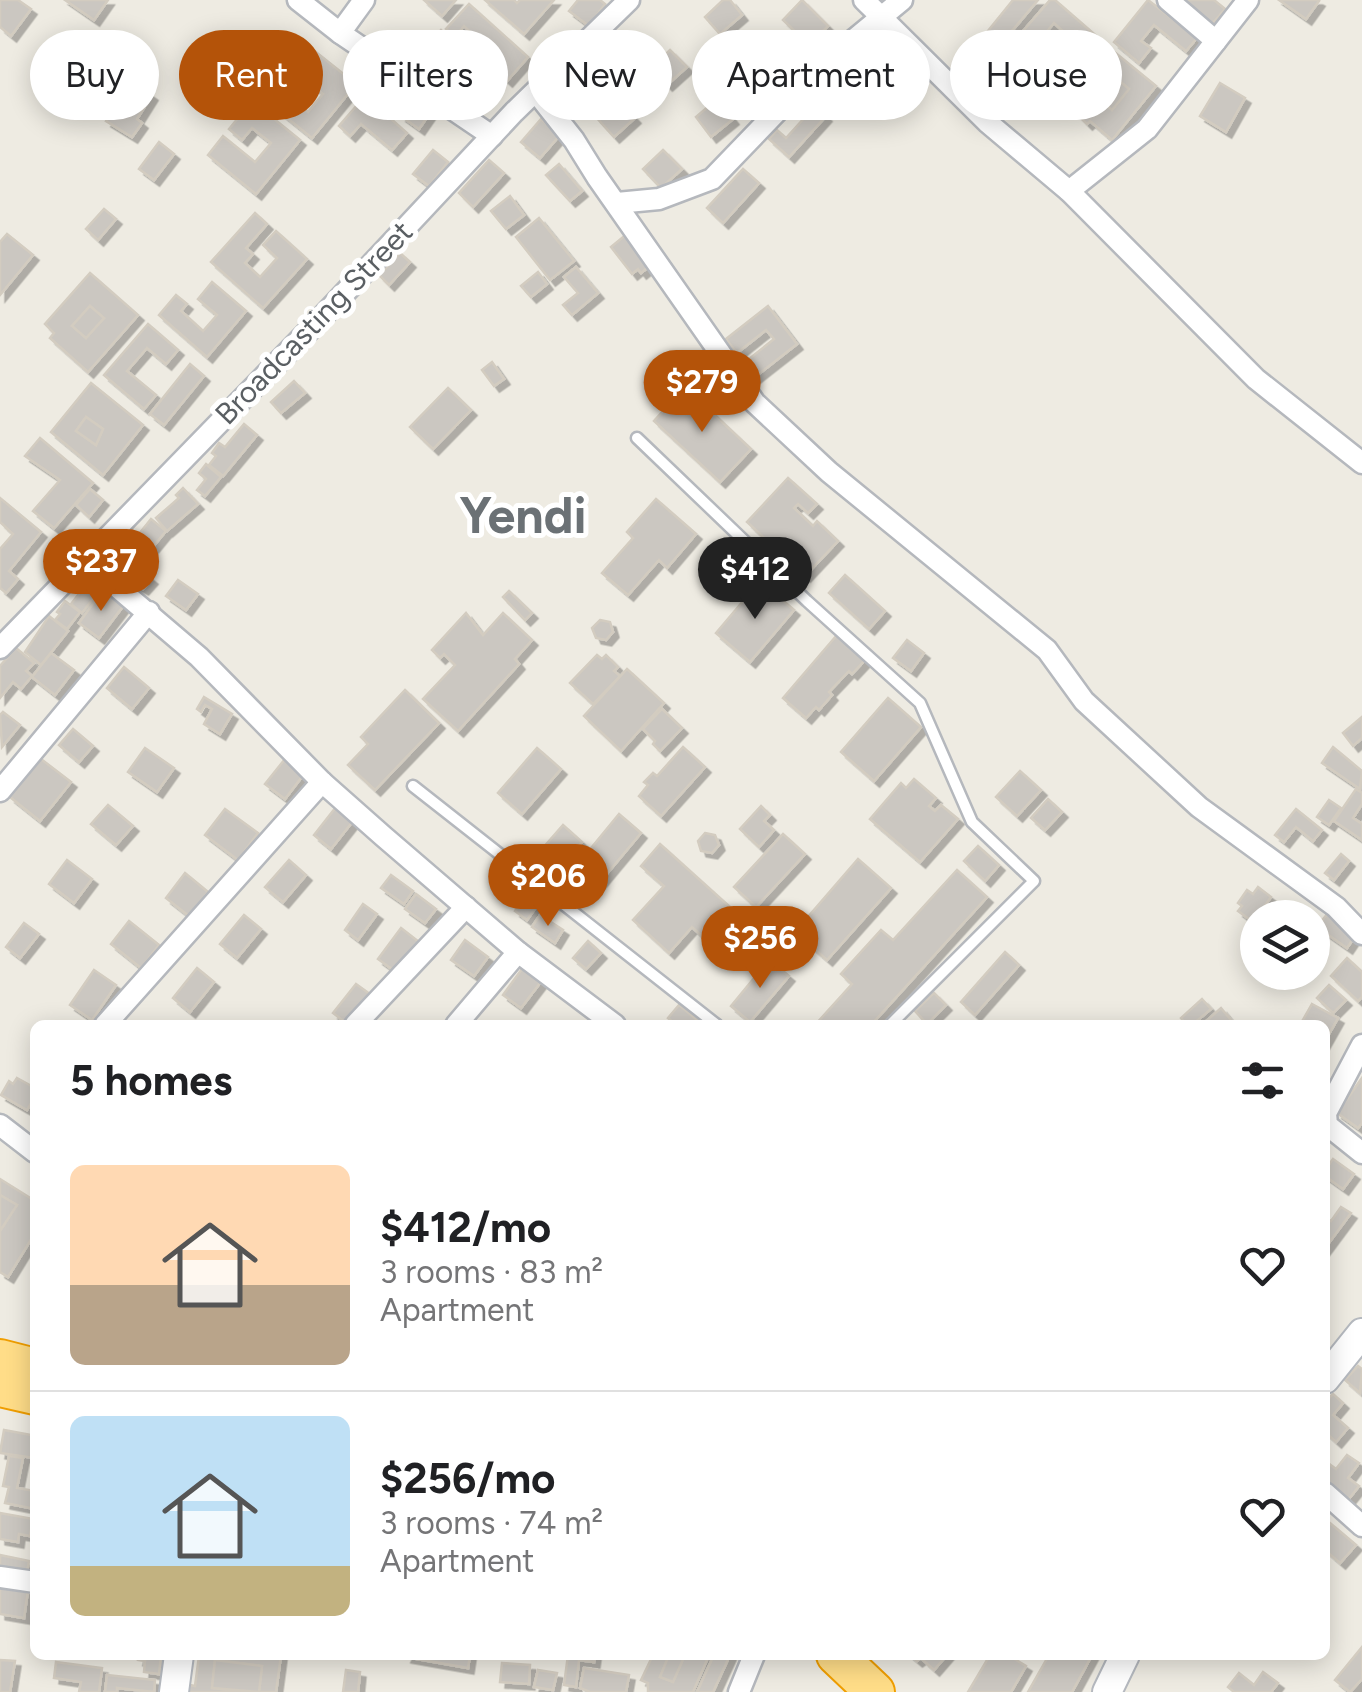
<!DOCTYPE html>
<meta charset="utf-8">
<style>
:root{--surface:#fff;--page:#f6f6f6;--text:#202124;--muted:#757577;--line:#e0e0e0;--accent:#b45309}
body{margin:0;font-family:Figtree,sans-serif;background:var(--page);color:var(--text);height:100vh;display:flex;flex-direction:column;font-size:38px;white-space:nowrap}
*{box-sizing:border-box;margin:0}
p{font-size:32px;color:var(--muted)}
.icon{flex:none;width:55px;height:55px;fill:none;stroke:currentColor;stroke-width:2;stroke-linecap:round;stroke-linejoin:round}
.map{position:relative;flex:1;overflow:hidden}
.side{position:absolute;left:30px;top:1020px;width:1300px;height:640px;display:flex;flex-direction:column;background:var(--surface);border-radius:15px;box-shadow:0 5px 25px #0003}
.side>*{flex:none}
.hud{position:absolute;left:30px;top:30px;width:1302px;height:90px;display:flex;gap:20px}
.tools{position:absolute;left:1240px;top:900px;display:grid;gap:20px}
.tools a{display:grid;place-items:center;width:90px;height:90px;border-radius:50%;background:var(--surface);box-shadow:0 5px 25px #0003;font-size:50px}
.price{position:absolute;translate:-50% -85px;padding:0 22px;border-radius:35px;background:var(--accent);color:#fff;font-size:32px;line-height:65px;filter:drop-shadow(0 2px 5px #0008)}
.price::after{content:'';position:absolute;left:50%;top:60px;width:30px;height:22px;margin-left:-15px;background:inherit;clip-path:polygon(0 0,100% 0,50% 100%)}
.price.selected{background:#222;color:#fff}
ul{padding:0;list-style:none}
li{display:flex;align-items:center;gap:30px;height:250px;padding:0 40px}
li+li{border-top:2px solid var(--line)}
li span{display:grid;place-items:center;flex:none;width:280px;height:200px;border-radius:15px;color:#555}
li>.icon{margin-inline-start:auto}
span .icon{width:120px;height:120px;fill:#fffc;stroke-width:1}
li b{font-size:42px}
h2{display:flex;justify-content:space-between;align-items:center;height:120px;padding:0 40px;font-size:42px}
.chip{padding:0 35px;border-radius:45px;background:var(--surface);box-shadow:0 5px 25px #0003;font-size:35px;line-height:90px}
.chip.selected{background:var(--accent);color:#fff}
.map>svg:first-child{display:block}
</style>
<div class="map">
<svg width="1362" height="1692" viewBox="0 0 1362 1692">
<defs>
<filter id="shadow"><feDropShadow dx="5.5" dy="5.5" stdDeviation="0" flood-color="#0004"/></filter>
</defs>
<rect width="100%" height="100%" fill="#eeebe2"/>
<g fill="#cbc7c1" stroke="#d3ccc0" stroke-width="2.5" fill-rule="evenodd" filter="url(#shadow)">
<polygon points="0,0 18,0 31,9 11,36 0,27"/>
<polygon points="65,0 108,0 94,20"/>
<polygon points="424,0 456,0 442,16"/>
<polygon points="485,0 514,0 517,3 520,0 554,0 524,34"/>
<polygon points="578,0 600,0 605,4 589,26 569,11"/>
<polygon points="723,0 730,0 742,15 720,34 705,17"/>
<polygon points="802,0 828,26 809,45 783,20"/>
<polygon points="1013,0 1038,0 1001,44 987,32"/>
<polygon points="1050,0 1055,0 1102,41 1086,60 1071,47 1075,42 1054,23 1031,50 1017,38"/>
<polygon points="1148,0 1197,38 1186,51 1154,25 1141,41 1151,48 1139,63 1114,42"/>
<polygon points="1184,0 1214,0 1225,9 1212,24"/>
<polygon points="1279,0 1317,0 1319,1 1306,19"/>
<polygon points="469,4 528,57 507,81 496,71 473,97 422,51 441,30 459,47 450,56 467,71 488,48 464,26 455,37 446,29"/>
<polygon points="297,37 356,84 312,138 280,112 291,98 308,112 323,94 300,75 296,80 281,68 290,56 284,52"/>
<polygon points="873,38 892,53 857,95 834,77 843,65 853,73 870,51 866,47"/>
<path d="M 1107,46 L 1156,86 L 1112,140 L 1090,121 L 1087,124 L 1063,100 ZM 1110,73 L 1129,89 L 1112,110 L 1093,93 Z"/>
<polygon points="767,48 787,66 769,86 749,68"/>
<polygon points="670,50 687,67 667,85 651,68"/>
<polygon points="1024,60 1035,69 1024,83 1013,75"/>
<polygon points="1110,73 1129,89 1112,110 1093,93"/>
<polygon points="583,77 601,94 585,111 567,94"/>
<polygon points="132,81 152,95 137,119 142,123 132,137 106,121"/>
<polygon points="1220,83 1245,98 1226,132 1200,116"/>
<polygon points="365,96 407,133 392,150 361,124 350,136 339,126"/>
<polygon points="616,98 635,118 614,137 596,117"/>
<polygon points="717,99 733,119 711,137 696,117"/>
<polygon points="412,100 430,113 419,129 401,116"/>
<polygon points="807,100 826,116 789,157 769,139 777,130 786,138 806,116 799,109"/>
<polygon points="252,101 300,140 256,194 208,155 223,136 255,162 271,143 252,128 242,140 229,129"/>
<polygon points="541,119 560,135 540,158 521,142"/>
<polygon points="159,142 174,154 154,180 139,169"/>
<polygon points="433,150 448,162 429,186 413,174"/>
<polygon points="663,150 682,169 661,188 643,169"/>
<polygon points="489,160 504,173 473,207 459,193"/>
<polygon points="559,164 582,191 570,201 546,175"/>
<polygon points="743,169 759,183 723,223 707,208"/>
<polygon points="510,196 524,215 506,229 491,211"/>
<polygon points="104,209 116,219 98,240 86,229"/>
<polygon points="255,213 267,224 246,248 253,254 245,263 260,277 277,258 263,245 276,231 307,259 263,308 211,262"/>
<polygon points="539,218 574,261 550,280 516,237"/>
<polygon points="628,233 652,264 641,273 638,269 632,274 611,247"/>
<polygon points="7,234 33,255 0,295 0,242"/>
<polygon points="400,253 410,262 389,285 379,275"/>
<polygon points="576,267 598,293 572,315 563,305 578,293 564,277"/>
<polygon points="538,272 547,284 531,297 521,286"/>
<path d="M 90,273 L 138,315 L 88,372 L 50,338 L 54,333 L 45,324 ZM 90,306 L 104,318 L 86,338 L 72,326 Z"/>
<polygon points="212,282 246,311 207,357 159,315 176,295 187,304 181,311 203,331 217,315 198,299"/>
<polygon points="90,306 104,318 86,338 72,326"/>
<polygon points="768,306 797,344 755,377 744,363 774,339 766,330 737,353 726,339"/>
<polygon points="148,324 178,350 166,364 147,348 127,371 156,395 144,409 104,375"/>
<polygon points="492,362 504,379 494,386 482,370"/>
<polygon points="190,364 204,376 164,425 150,414"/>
<polygon points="294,381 305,393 281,413 271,402"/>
<path d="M 91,383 L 143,425 L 103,475 L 51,432 ZM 86,417 L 103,429 L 96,445 L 76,431 Z"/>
<polygon points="685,387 751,449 720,482 654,421"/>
<polygon points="448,388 471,410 433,449 410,427"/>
<polygon points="86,417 103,429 96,445 76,431"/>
<polygon points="244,424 257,435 223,476 209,465 216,456 212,453 219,443 225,447"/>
<polygon points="40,438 93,483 54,528 33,511 60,480 25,456"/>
<polygon points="206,464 221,477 205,496 197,490 206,479 199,473"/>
<polygon points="788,478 817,504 808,513 798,504 794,508 813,526 817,521 838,541 805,576 747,522"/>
<polygon points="183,488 198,504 167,531 156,518 179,498 176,495"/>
<polygon points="90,489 103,500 89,517 76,505"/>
<polygon points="0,498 41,532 9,571 18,579 6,593 0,588 0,549 13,534 0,522"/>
<polygon points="656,499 696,534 667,568 659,560 628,595 602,573 633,538 627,532"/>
<polygon points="151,519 166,531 128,577 114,565"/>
<polygon points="137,567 152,579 143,589 127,580"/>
<polygon points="845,575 885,611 869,629 829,593"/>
<polygon points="178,580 198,594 186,610 166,596"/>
<polygon points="760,581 794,610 750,662 716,633"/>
<polygon points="88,582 99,591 82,613 71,604"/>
<polygon points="103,590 124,605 99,638 79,623"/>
<polygon points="509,591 532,613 525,620 503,597"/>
<polygon points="65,601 80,612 67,629 55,620 60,614 57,612"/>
<polygon points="466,613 483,635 503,613 532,640 515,659 519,664 458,731 423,699 455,665 444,654 440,658 432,650"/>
<polygon points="49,616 68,631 41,665 25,652"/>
<polygon points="600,620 610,622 613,632 606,640 596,638 592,628"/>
<polygon points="837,635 865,660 852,674 849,671 829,692 832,695 819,710 816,707 806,718 783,698"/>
<polygon points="907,640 924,653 911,671 893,658"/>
<polygon points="16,648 34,663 26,671 32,676 21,689 13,682 0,698 0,666"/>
<polygon points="51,653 74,670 55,695 32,677"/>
<polygon points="597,655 602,659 606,655 618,667 614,671 620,676 593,704 570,683"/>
<polygon points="124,667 149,688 132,709 107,688"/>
<polygon points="627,669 664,703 621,751 584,716"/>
<polygon points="405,690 439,723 375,790 348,765 368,744 361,737"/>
<polygon points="204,697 232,714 220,734 204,724 212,709 205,705 201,712 197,709"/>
<polygon points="888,698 921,727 874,781 841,752"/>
<polygon points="662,709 682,728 660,751 653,744 655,741 643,729"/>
<polygon points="3,712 20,725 2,747 0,715"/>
<polygon points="1362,717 1362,738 1353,746 1343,733"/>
<polygon points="73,729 93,746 79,762 59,745"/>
<polygon points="683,747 705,767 661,816 639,796 648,785 644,782 653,773 657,776"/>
<polygon points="1333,747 1362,771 1360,789 1322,763"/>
<polygon points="145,748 174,768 157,792 128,772"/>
<polygon points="537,748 561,769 522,814 498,793"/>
<polygon points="41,759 71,782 40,821 10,797"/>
<polygon points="285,759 304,774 285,799 265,784"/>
<polygon points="1020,771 1041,790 1017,816 996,797"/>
<polygon points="914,779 936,798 929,806 935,811 941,805 958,819 920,862 870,819 901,783 906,788"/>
<polygon points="1356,789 1362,793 1362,804 1353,818 1362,824 1362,840 1334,821"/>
<polygon points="1048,799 1062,812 1045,830 1031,818"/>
<polygon points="1329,800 1341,808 1329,825 1317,817"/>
<polygon points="108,805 133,826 116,845 91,824"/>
<polygon points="761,806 770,815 764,821 774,830 759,847 740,829"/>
<polygon points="336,807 353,821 331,849 314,835"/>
<polygon points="225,809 258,833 238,860 205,835"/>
<polygon points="1296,809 1322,830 1313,841 1296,827 1284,842 1275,835"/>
<polygon points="619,814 641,833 595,888 573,870"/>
<polygon points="563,825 582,842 568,858 557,848 551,855 543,848"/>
<polygon points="705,833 715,835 719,845 712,853 701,851 698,841"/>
<polygon points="783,834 805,854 756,907 734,887"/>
<polygon points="660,844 740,916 713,946 692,927 669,953 633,920 664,886 641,866"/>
<polygon points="978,846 999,865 985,881 964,861"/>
<polygon points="1341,854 1349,861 1334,880 1325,873"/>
<polygon points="858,859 891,888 827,960 795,932"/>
<polygon points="67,860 92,879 74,903 49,884"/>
<polygon points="289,860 306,875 283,902 265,887"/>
<polygon points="957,870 987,897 871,1025 815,1025 852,984 841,974 881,930 893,940"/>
<polygon points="185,873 208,892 189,916 166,898"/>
<polygon points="391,875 413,891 404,904 381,888"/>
<polygon points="1258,887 1271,897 1253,922 1238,911 1242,906 1238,903 1247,890 1253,894"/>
<polygon points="532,888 544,896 527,920 515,911"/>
<polygon points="416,894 436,909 425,923 405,909"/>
<polygon points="363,904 377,914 358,940 345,930"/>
<polygon points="1328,913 1357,933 1347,948 1317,927"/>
<polygon points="244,915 261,929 237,958 220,944"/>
<polygon points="540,915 563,930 555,943 532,927"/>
<polygon points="129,921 159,945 141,968 111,944"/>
<polygon points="24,923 39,934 20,958 6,947"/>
<polygon points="401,928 419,942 396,972 378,959"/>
<polygon points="465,940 488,957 474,976 451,960"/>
<polygon points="588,941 601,953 586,969 573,958"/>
<polygon points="1005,952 1019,965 975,1015 961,1002"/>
<polygon points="1347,958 1362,972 1362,997 1358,1001 1331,976"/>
<polygon points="769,960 789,976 750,1022 731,1006"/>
<polygon points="197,968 214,982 190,1012 173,998"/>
<polygon points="522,969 540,983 521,1008 503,995"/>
<polygon points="94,970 116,985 92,1020 70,1005"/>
<polygon points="356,984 374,997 349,1025 333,1013"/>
<polygon points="1329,985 1346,1000 1333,1013 1317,998"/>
<polygon points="934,993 946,1005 927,1024 915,1011"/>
<polygon points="1202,999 1211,1009 1192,1025 1187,1025 1181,1018"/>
<polygon points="1312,1004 1338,1018 1325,1041 1325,1025 1300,1025"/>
<polygon points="679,1005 703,1025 676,1025 668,1018"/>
<polygon points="1221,1008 1235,1025 1202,1025"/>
<polygon points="17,1078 35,1088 35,1097 27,1110 1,1095 9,1081 13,1084"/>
<polygon points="1362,1078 1362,1123 1358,1128 1337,1113"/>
<polygon points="1333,1159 1354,1174 1343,1189 1325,1176 1325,1170"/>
<polygon points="0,1179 35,1201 35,1233 8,1277 0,1272 0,1231 17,1205 0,1195"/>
<polygon points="0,1195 17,1205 0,1231"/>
<polygon points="1341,1207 1351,1213 1325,1248 1325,1217 1331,1221"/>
<polygon points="1358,1366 1362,1369 1360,1393 1345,1380"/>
<polygon points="1333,1394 1343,1403 1333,1415 1348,1428 1336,1442 1325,1432 1325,1402"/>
<polygon points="33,1425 35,1458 0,1453 4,1430 31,1435"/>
<polygon points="1347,1455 1359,1463 1348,1478 1359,1486 1348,1500 1325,1482 1328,1463 1336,1469"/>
<polygon points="9,1456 23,1458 17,1488 35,1491 35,1509 5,1503 9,1487 3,1486"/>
<polygon points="0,1513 33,1519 30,1536 19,1534 18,1542 0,1539"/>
<polygon points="1330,1523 1356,1545 1340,1563 1325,1550 1325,1530"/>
<polygon points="0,1555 29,1561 26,1577 0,1572"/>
<polygon points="0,1586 28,1590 24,1618 0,1614"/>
<polygon points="1362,1647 1362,1679 1350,1692 1335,1680"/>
<polygon points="139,1655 161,1655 159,1674 144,1672 145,1661 138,1660"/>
<polygon points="194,1655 281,1655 276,1692 259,1692 262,1666 215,1660 212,1688 247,1692 189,1692 190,1685 195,1686 199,1656"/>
<polygon points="407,1655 470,1655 468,1668 406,1657"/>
<polygon points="568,1655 595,1655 594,1662 579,1660 576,1687 564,1685"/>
<polygon points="653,1655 669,1655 660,1677 673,1682 685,1655 709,1655 693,1692 648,1692 648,1683 641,1680"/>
<polygon points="669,1655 685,1655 673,1682 660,1677"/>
<polygon points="714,1655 730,1655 713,1692 697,1692"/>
<polygon points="910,1655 947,1655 934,1670 921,1658 917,1661"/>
<polygon points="990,1655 1008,1655 1026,1666 1011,1692 968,1692"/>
<polygon points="1049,1655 1092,1655 1072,1692 1028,1692"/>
<polygon points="0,1660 15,1661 10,1692 0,1692"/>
<polygon points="215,1660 262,1666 259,1692 212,1688"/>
<polygon points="56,1662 102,1668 99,1692 79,1692 81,1682 54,1678"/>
<polygon points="502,1663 530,1665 529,1684 500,1682"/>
<polygon points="584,1668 629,1675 626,1692 590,1692 580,1688"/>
<polygon points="346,1670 360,1672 358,1692 343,1692"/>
<polygon points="538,1670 557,1673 553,1690 534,1687"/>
<polygon points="1263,1672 1278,1683 1271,1692 1234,1692 1228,1687 1239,1673 1254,1685"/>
<polygon points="107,1675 155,1680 154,1692 117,1688 117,1692 105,1692"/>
</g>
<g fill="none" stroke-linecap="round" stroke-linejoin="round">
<defs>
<g id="lane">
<polyline points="637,438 807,601 920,703 972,822 1034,881 890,1025"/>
<polyline points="413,786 717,1025"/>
</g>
<g id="street">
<polyline points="298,0 340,33 492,136"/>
<polyline points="864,0 987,122 1069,191 1256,379 1362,463"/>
<polyline points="1168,0 1216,41"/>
<polyline points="340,33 364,0"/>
<polyline points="536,92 574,140 597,177 755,403 829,472 1047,650 1084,701 1199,807 1336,907 1362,934"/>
<polyline points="1069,191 1147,129 1248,0"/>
<polyline points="617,203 659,199 712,179 816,71 902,0"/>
<polyline points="84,559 199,657 322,782 383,836 518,952 615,1025"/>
<polyline points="0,648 324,315 514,112 629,0"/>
<polyline points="0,791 149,612"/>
<polyline points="105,1025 322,782"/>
<polyline points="355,1025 466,907"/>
<polyline points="456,1025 518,952"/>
<polyline points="1362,1045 1326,1113 1327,1125 1362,1153"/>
<polyline points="0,1125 35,1152"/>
<polyline points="1325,1493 1362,1526"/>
<polyline points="0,1577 35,1582"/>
<polyline points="739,1692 754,1655"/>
</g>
<g id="secondary">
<polyline points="1325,1379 1362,1333"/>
<polyline points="174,1692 179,1655"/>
<polyline points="1107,1692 1125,1655"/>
</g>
<g id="highway">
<polyline points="0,1359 35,1368"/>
<polyline points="0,1387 35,1395"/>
<polyline points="836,1655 875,1692"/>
</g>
</defs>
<use href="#lane" stroke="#b5b8bd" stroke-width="15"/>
<use href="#street" stroke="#b5b8bd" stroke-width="25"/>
<use href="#secondary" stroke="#b5b9bf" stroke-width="32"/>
<use href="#highway" stroke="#f09e00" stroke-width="42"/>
<use href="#lane" stroke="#fff" stroke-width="10"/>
<use href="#street" stroke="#fff" stroke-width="20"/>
<use href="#secondary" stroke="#fff" stroke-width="28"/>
<use href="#highway" stroke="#fd8" stroke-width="38"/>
</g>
<g text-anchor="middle" stroke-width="10" stroke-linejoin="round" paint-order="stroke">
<g font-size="30" fill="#5a5f63" stroke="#fff">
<text transform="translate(314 323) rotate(-46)" y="10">Broadcasting Street</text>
</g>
<g font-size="50" font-weight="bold" fill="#6b7175" stroke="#fff">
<text x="523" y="533">Yendi</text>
</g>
</g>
</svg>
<div class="tools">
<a><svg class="icon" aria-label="layers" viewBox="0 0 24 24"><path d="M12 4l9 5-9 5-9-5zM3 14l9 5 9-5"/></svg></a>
</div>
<b class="price" style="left:702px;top:435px">$279</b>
<b class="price" style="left:101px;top:614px">$237</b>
<b class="price selected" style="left:755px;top:622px">$412</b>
<b class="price" style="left:548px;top:929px">$206</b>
<b class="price" style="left:760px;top:991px">$256</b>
<div class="hud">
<a class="chip">Buy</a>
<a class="chip selected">Rent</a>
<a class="chip">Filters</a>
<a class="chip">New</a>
<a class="chip">Apartment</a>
<a class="chip">House</a>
</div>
<section class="side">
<h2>5 homes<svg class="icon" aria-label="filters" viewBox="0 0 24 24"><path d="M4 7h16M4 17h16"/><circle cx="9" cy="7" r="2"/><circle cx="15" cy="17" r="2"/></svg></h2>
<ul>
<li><span style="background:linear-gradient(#ffd9b3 60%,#b9a48a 0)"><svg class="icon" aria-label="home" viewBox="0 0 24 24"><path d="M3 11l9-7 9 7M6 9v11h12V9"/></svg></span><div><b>$412/mo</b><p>3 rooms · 83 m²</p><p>Apartment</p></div><svg class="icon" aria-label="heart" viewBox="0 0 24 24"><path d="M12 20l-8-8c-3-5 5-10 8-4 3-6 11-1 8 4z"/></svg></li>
<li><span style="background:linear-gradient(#bfe0f5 75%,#c2b280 0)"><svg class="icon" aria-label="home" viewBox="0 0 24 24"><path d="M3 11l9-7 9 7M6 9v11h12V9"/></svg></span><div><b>$256/mo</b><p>3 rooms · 74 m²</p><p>Apartment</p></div><svg class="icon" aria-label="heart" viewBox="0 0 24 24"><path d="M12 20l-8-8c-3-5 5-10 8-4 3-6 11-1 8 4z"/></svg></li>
</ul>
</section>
</div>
